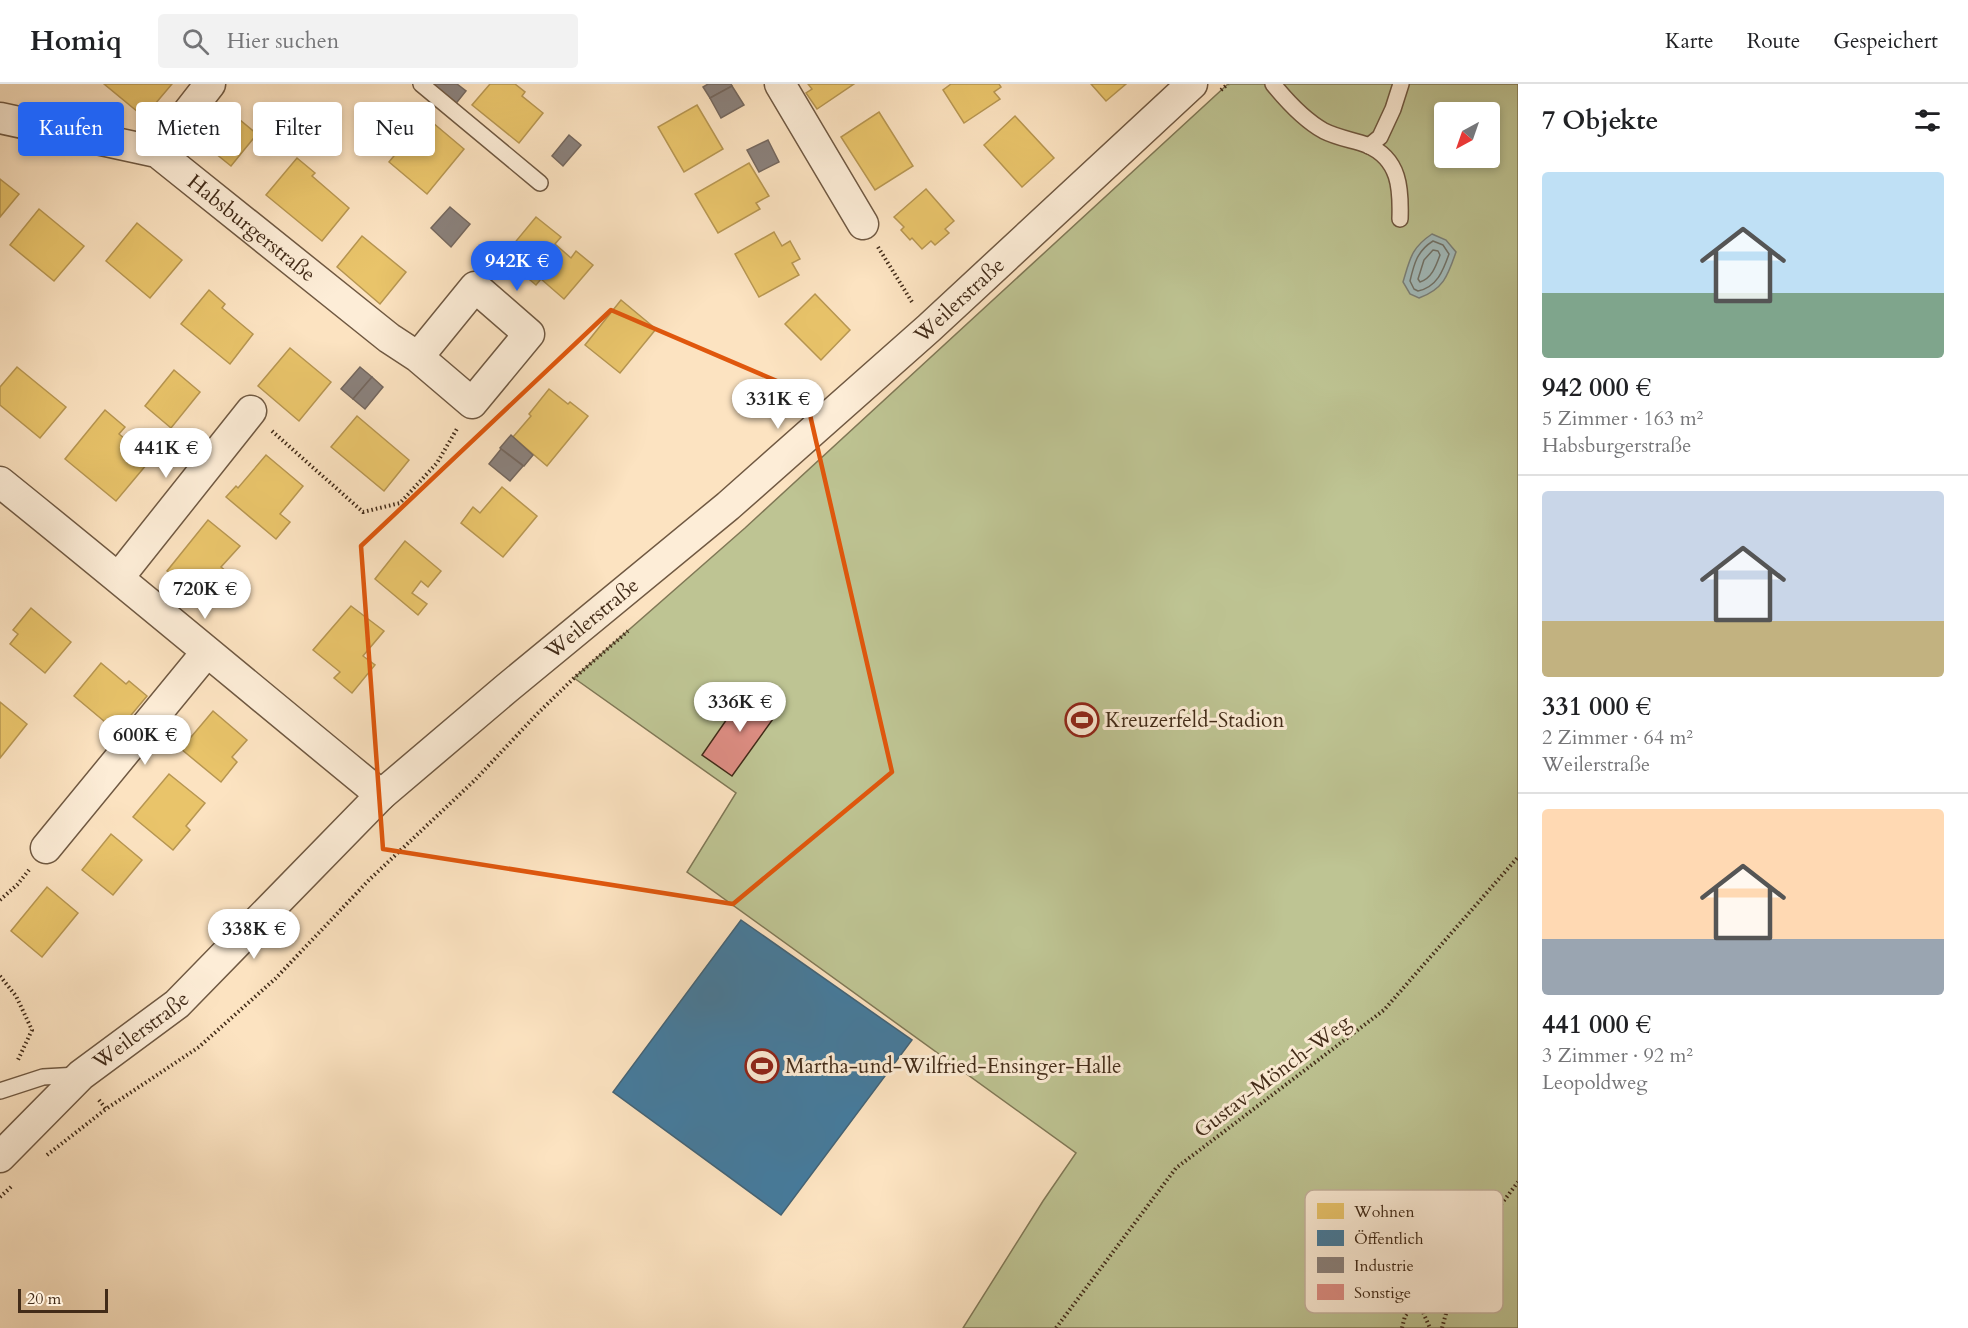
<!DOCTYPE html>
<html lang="de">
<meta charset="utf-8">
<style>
:root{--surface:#fff;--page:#f2f2f2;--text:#202124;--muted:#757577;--line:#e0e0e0;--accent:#2563eb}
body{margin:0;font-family:Cardo,serif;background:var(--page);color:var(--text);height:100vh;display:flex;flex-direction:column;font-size:22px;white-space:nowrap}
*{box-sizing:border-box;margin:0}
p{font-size:20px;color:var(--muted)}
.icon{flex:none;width:33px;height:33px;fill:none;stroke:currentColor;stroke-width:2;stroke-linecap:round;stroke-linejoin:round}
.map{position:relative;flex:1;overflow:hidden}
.side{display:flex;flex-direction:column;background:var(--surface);width:450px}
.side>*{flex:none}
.top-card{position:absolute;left:18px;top:18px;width:570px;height:54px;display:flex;gap:12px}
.needle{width:39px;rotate:220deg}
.tools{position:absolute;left:1434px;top:18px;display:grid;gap:12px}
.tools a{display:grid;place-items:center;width:66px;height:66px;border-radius:6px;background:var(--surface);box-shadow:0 3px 9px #0003;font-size:30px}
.scale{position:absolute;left:18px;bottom:15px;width:90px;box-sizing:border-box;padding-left:6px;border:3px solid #422b18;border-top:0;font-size:16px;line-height:21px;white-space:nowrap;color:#422b18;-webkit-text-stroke:4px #fdedd7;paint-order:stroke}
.price{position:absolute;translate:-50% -51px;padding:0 14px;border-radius:21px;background:#fff;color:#222;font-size:20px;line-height:39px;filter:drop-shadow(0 2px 3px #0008)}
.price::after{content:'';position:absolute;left:50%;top:36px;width:18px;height:14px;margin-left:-9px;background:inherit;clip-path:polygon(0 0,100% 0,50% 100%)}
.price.current{background:var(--accent);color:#fff}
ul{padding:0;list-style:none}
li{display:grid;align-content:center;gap:12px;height:318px;padding:0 24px}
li+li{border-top:2px solid var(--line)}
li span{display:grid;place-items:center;height:186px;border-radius:6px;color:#555}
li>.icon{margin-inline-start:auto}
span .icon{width:108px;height:108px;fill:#fffc;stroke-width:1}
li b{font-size:26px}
h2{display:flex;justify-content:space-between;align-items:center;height:72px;padding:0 24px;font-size:26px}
.chip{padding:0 21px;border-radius:6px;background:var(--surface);box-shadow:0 3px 9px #0003;font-size:21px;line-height:54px}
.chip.current{background:var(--accent);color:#fff}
header{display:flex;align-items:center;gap:36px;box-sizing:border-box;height:84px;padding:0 30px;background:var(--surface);border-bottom:2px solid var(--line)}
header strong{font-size:28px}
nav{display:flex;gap:33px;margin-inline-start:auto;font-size:21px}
.search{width:420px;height:54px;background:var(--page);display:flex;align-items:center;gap:15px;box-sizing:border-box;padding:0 21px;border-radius:6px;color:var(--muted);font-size:22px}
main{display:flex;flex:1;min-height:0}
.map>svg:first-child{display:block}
</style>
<header>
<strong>Homiq</strong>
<div class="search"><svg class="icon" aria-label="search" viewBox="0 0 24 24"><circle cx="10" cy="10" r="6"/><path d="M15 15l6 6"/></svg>Hier suchen</div>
<nav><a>Karte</a><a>Route</a><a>Gespeichert</a></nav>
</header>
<main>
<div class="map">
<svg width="1518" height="1244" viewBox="0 0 1518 1244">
<rect width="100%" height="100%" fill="#fce3c1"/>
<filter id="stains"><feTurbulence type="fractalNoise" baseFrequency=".00333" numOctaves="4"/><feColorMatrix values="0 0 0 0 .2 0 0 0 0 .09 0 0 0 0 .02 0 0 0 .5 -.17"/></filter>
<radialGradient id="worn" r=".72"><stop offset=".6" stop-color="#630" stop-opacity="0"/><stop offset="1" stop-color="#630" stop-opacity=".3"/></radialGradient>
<path fill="#bec493" stroke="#807856" stroke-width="1.5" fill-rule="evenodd" d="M 1228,0 L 1518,0 L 1518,1244 L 963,1244 L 1043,1117 L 1076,1069 L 687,788 L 736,709 L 574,594 L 745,444 ZM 1444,28 L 1490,28 L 1490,74 L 1444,74 Z"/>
<path fill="#a3bcbc" stroke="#7c827a" stroke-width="1.5" d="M 1432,150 L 1446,156 L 1456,168 C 1448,191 1444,205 1419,214 L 1410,210 L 1403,198 C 1410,175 1411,164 1432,150 Z"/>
<g fill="#e9c46a" stroke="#b79651" stroke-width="1.5">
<polygon points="104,0 172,0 144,33"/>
<polygon points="490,0 515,0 525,8 522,12 543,29 519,59 472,21"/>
<polygon points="808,0 854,0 817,25 806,9 812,5"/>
<polygon points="951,0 999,0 1001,3 994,8 1000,15 964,39 943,6"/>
<polygon points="1091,0 1126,0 1106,17"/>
<polygon points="222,21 257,50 231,82 195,53"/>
<polygon points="697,21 723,65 684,88 658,43"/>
<polygon points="879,28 913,82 875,106 841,53"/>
<polygon points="1015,32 1054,74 1022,103 984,61"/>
<polygon points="426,33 464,65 427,110 389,78"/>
<polygon points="297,74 315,89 312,92 349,124 322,157 266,111"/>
<polygon points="749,79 769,112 756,119 760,125 718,149 695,110"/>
<polygon points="0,95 19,110 0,133"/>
<polygon points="926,105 954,137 945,145 949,149 935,161 931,157 922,165 912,154 910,156 901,146 904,143 894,133"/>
<polygon points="39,125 84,162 54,197 10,161"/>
<polygon points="536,133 561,153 555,160 571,174 576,167 593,181 564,215 541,195 536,201 503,173"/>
<polygon points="137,139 182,176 150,214 106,177"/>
<polygon points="774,148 782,162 790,157 800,175 792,179 799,191 759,213 735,170"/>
<polygon points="362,152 406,188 380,220 337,183"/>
<polygon points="209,206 225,220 222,224 253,250 230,280 181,240"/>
<polygon points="815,210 850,246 821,276 785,240"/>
<polygon points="621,216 656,245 620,289 585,261"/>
<polygon points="290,264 331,298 299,337 258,302"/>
<polygon points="17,283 66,323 40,354 0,321 0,303"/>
<polygon points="174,286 200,308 171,344 145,322"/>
<polygon points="549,305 568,320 570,318 588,332 547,382 513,353 531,332 529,330"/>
<polygon points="105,326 125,343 119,350 130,359 132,357 152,374 116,417 65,375"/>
<polygon points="357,332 409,376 384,407 331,363"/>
<polygon points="266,371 303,402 280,430 290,438 276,455 226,413 236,402 238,404"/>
<polygon points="502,403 537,432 503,473 461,439 473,423 480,429"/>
<polygon points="208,436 240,462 221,483 226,487 202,515 167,487"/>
<polygon points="405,457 441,487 428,503 421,497 412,509 427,520 418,531 375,495"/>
<polygon points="351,522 384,547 363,572 375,581 352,609 334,594 340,588 313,566"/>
<polygon points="31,524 71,558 45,589 10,560 18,550 13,546"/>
<polygon points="101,579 126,600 129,597 147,612 117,648 74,612"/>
<polygon points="0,618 27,640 0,674"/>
<polygon points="213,627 247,656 232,673 237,678 221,698 181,665"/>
<polygon points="169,690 205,719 186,742 190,746 173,766 133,733"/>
<polygon points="111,750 142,776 113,811 82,786"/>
<polygon points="47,803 78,829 42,873 11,847"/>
</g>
<polygon fill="#457b9d" stroke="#446375" stroke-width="1.5" points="741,836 912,956 781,1131 613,1008"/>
<g fill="#8a817c" stroke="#74675e" stroke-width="1.5">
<polygon points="433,0 457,0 466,7 454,22 431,3"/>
<polygon points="708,0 731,0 732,2 710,14 703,3"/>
<polygon points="732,2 744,21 721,34 710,14"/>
<polygon points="569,51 581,61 563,82 552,72"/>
<polygon points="768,56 779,78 759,88 747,66"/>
<polygon points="450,123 470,140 451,163 431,144"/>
<polygon points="360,283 372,293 353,315 341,305"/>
<polygon points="372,293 383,303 365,325 353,315"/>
<polygon points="511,351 533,371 524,382 500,364"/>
<polygon points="501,365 523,382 510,397 489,380"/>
</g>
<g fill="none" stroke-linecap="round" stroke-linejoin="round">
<g stroke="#72746a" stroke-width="1.5">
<path d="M 1433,157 L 1443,161 L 1449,170 C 1443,187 1437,203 1418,207 L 1414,205 L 1410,197 C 1414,180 1417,167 1433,157 Z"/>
<path d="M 1433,166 L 1438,167 L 1440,171 C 1436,182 1432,194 1420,198 L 1418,195 L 1424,176 Z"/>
</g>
</g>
<polygon fill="#dd8d83" stroke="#422b18" stroke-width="1.5" points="747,606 778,628 732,692 702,671"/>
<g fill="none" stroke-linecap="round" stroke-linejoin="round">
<defs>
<g id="service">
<polyline points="421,0 540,99"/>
<path d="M 1273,0 C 1286,16 1306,37 1324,47 C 1338,54 1353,56 1367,61 C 1400,75 1401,105 1400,135"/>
<polyline points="1369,62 1380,53 1393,25 1401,0"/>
<polyline points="0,1007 43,993 78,991"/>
</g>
<g id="minor">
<polyline points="780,0 863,140"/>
<path id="s1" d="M 0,34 L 157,68 L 389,254 L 418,273 L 472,319 L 529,250 L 475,203 L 418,273"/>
<polyline points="157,68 210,0"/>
<path d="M 0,398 C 128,501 254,607 381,711"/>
<polyline points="119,493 251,327"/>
<polyline points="46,764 206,569"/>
<path id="s2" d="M 0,1073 L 81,991 L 177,920 L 381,711 L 507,604 L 728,422 L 929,244 L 1192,0"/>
</g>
</defs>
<use href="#service" stroke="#705942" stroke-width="18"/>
<use href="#minor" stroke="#705942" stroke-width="33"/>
<g stroke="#422b18" stroke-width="4" stroke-dasharray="1.5 3" stroke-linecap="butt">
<polyline points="1221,6 1228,0"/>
<polyline points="878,163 912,218"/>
<polyline points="272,347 363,428 400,419 437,379 458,343"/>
<polyline points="0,816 17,801 29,786"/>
<polyline points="0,892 16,912 32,946 17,978"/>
<polyline points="99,1016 106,1025 199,963 275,895 369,796 475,696 536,631 574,594 628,547"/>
<polyline points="47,1071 106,1025"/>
<polyline points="0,1113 12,1102"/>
<polyline points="1056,1244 1176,1084 1384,926 1518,773"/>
<polyline points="1402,1244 1405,1232 1418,1217 1430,1244"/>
<polyline points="1442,1244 1462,1172 1518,1098"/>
</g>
<use href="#service" stroke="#fdedd7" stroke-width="15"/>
<use href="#minor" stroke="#fdedd7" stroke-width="30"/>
</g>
<path fill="none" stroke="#e0570d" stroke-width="4.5" stroke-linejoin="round" d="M 611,226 L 805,309 L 892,688 L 733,820 L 383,765 L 361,462 Z"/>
<defs>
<symbol id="stadium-ring" viewBox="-11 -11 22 22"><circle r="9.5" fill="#fdedd7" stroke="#8f2418" stroke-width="1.5"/><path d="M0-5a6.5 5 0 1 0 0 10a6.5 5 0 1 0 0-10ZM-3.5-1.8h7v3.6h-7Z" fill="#8f2418"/></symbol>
</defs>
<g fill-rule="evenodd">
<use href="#stadium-ring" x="1063" y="617" width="38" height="38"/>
<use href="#stadium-ring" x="743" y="963" width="38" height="38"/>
</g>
<g text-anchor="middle" stroke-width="6" stroke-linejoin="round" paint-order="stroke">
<g font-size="21" fill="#422b18" stroke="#fdedd7">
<text dy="7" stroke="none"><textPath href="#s1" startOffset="282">Habsburgerstraße</textPath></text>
<text dy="7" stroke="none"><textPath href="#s2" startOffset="1288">Weilerstraße</textPath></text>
<text dy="7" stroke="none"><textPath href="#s2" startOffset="802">Weilerstraße</textPath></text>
<text dy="7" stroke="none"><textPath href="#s2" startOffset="190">Weilerstraße</textPath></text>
<text transform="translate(1272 992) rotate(-37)" y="7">Gustav-Mönch-Weg</text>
</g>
<g font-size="21" fill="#422b18" stroke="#fdedd7" text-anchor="start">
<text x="1105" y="643">Kreuzerfeld-Stadion</text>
<text x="785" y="989">Martha-und-Wilfried-Ensinger-Halle</text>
</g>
</g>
<rect x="1305" y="1106" width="198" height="123" rx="9" fill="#fdedd7" stroke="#c5b39e" stroke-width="1.5"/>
<rect x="1317" y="1119" width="27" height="16" fill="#e9c46a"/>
<rect x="1317" y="1146" width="27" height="16" fill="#457b9d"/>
<rect x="1317" y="1173" width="27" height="16" fill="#8a817c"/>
<rect x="1317" y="1200" width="27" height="16" fill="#dd8d83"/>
<g font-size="16" fill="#422b18">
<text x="1354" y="1133">Wohnen</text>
<text x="1354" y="1160">Öffentlich</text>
<text x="1354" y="1187">Industrie</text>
<text x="1354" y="1214">Sonstige</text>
</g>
<rect width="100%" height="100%" filter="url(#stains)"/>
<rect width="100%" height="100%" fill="url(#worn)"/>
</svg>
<div class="tools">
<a><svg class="needle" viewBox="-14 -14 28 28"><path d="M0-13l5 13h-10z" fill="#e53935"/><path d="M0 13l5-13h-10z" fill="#757577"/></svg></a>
</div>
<div class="scale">20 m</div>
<b class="price current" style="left:517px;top:208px">942K €</b>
<b class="price" style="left:778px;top:346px">331K €</b>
<b class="price" style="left:166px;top:395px">441K €</b>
<b class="price" style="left:205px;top:536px">720K €</b>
<b class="price" style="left:740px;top:649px">336K €</b>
<b class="price" style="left:145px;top:682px">600K €</b>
<b class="price" style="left:254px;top:876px">338K €</b>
<div class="top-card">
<a class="chip current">Kaufen</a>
<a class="chip">Mieten</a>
<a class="chip">Filter</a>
<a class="chip">Neu</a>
</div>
</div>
<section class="side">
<h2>7 Objekte<svg class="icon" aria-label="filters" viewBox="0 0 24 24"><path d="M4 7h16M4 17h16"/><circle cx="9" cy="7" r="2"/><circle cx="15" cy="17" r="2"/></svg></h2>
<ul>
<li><span style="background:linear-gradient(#bfe0f5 65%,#7fa58c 0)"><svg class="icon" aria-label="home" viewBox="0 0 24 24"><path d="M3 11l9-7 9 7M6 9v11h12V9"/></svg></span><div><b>942 000 €</b><p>5 Zimmer · 163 m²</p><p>Habsburgerstraße</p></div></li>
<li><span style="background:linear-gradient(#c9d6e8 70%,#c2b280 0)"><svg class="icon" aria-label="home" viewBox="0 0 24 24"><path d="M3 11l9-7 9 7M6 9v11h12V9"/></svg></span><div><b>331 000 €</b><p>2 Zimmer · 64 m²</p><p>Weilerstraße</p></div></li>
<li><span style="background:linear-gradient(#ffd9b3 70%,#9aa5b1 0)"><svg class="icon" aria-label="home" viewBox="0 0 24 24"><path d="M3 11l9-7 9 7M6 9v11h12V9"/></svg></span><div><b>441 000 €</b><p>3 Zimmer · 92 m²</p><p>Leopoldweg</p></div></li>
</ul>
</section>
</main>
